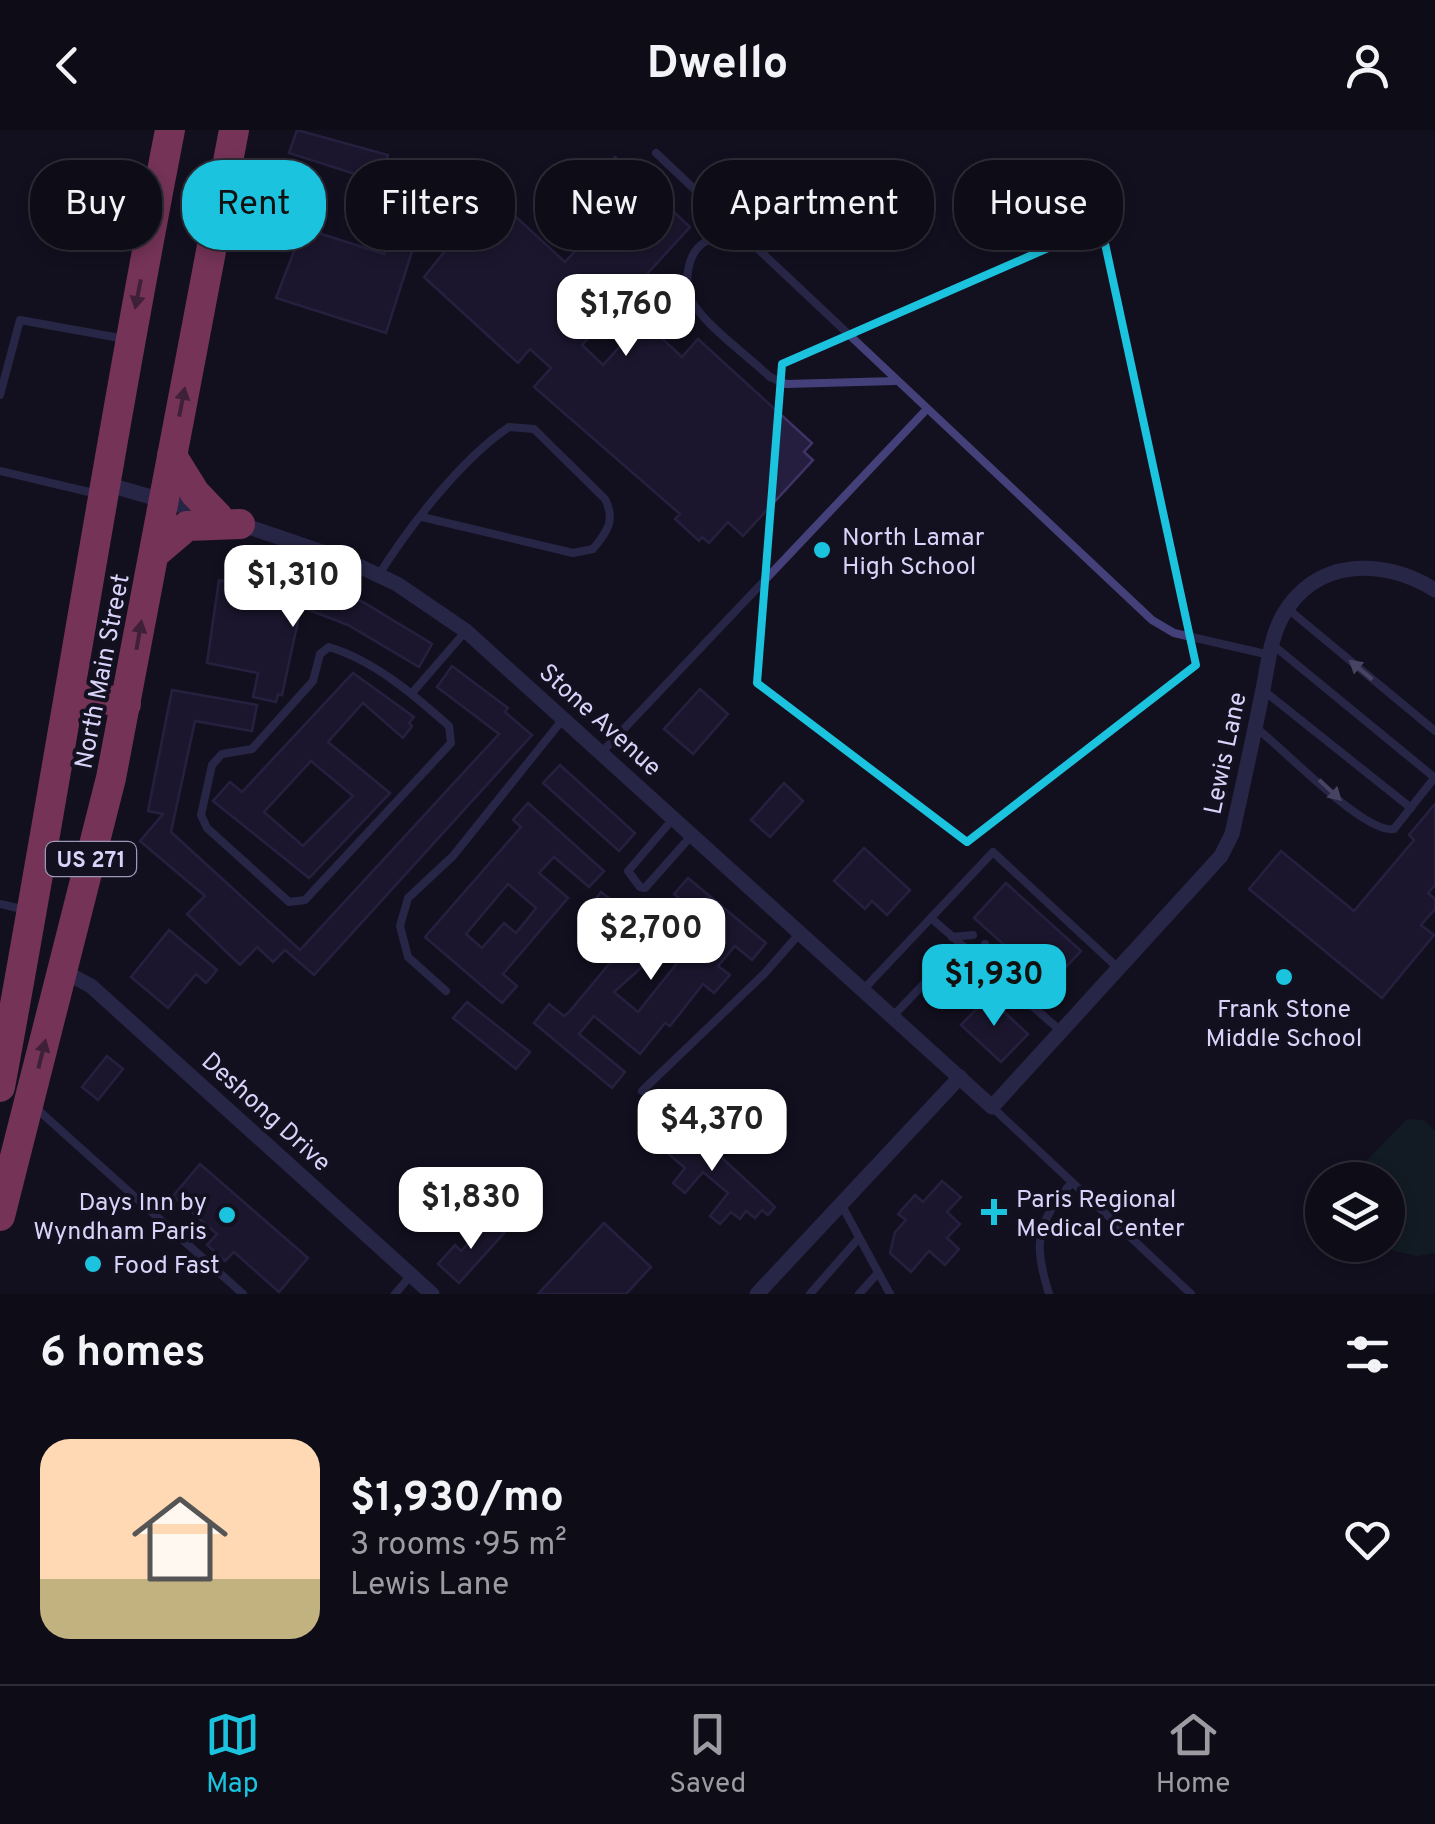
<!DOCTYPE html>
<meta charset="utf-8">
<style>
:root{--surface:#0e0c17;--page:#171520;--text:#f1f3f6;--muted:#9b9ba1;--line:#2e2c36;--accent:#1bc3de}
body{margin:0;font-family:Overpass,sans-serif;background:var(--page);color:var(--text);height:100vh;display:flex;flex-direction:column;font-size:38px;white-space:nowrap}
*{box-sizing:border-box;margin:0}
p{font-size:32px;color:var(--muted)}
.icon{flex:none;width:55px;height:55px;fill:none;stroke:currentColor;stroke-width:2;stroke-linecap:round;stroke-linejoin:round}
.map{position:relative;height:1164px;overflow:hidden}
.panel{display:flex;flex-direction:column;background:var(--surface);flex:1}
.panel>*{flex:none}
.top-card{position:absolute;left:30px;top:30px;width:1375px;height:90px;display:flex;gap:20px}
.tools{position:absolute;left:1305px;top:1032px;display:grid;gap:20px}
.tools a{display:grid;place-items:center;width:100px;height:100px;border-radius:50%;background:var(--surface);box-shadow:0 5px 15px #0003,0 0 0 2px var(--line);font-size:50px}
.price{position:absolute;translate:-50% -85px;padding:0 22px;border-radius:20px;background:#fff;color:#222;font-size:32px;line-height:65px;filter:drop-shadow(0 2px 5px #0008)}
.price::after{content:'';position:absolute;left:50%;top:60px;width:30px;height:22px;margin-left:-15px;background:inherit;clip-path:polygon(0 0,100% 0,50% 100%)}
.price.current{background:var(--accent);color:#111}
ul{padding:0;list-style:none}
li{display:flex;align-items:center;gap:30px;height:250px;padding:0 40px}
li+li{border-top:2px solid var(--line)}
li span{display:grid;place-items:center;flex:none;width:280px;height:200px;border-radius:30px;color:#555}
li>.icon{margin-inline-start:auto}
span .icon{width:120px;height:120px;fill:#fffc;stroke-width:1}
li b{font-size:42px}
h2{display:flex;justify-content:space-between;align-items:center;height:120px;padding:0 40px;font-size:42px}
.chip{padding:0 35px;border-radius:40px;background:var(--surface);box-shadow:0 5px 15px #0003,0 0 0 2px var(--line);font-size:35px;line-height:90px}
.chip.current{background:var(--accent);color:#111}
header{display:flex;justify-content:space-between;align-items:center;height:130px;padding:0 40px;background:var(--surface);font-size:45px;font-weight:700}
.menu{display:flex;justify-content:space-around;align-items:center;height:140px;border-top:2px solid var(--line);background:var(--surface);font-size:28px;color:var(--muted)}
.menu a{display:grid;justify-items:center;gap:5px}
.menu .current{color:var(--accent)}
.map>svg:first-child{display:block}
</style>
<header><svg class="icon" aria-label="back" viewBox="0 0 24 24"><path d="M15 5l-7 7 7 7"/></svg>Dwello<svg class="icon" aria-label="person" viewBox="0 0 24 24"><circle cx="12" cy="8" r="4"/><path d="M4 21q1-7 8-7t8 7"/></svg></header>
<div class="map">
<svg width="1435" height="1164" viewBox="0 0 1435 1164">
<rect width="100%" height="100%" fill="#13101f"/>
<polygon fill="#132929" points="1407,989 1424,990 1435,1001 1435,1123 1417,1126 1369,1115 1388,1115 1388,1050 1348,1050"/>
<g fill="#261e3e" stroke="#3f3367" stroke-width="2.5" fill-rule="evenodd">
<polygon points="297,0 388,25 380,52 289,23"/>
<polygon points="615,27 690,97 582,215 603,235 643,191 682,227 698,209 812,313 804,322 813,330 743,406 728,392 709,413 702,407 699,411 675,389 680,384 534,257 551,238 530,219 518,233 424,147 491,64 565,132 621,71 596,48"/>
<polygon points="405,58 430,65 386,203 276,168 303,98 384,124"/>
<polygon points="281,442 363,472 432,514 419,537 348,495 301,477 282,565 278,564 276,572 253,567 258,543 207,533 219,450 233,453 231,465 269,473"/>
<polygon points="452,536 508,578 505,582 532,605 314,845 285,820 273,832 257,817 240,835 187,784 205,766 140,711 163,684 148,681 172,560 257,575 252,601 195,591 171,702 300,820 499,604 437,557"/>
<path d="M 353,543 L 414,587 L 409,593 L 412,596 L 403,608 L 363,573 L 328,612 L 390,663 L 309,748 L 213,671 L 230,652 L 242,662 ZM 311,631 L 353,666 L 303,716 L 264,682 Z"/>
<polygon points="700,559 728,584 693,624 664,599"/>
<polygon points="560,635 635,703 619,721 543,653"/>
<polygon points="784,653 803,671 770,707 751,690"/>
<path d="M 528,673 L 604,741 L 589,757 L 554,727 L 539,743 L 568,768 L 503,844 L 517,856 L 502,873 L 425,807 L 521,697 L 513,690 ZM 508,754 L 536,778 L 516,803 L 504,793 L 482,818 L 466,804 Z"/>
<polygon points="1435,674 1435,755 1428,763 1435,769 1435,779 1421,795 1434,805 1382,868 1249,759 1281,721 1354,781 1414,710 1409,705"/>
<polygon points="864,718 910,760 887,785 872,771 865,779 834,751"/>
<path d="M 688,748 L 766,813 L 752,830 L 735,816 L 718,836 L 730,845 L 714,863 L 703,854 L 670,896 L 665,893 L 640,924 L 594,886 L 579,904 L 625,942 L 612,958 L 534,893 L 549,874 L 564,886 L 569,882 L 609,834 L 644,802 L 637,796 L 651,781 L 701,820 L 718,800 L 674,764 ZM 662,819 L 678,832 L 638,882 L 614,862 Z"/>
<polygon points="1006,753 1081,821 1049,855 974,788"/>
<polygon points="601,762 627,782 607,807 582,787"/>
<polygon points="169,800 217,840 206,853 196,844 168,878 131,847"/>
<polygon points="988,867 1028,904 1001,932 961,895"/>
<polygon points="467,872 530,922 516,939 453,888"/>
<polygon points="107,926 123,939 98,970 82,957"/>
<polygon points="680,989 775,1077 768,1085 762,1080 755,1088 746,1081 740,1089 731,1082 720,1094 710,1086 728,1063 703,1042 685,1063 673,1053 685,1038 658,1015"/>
<polygon points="200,1034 308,1128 279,1162 234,1122 225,1131 207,1115 217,1104 173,1066"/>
<polygon points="942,1051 961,1067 947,1082 960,1094 947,1108 959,1119 945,1135 929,1121 911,1142 890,1123 895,1102 906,1090 898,1084 915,1065 923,1072"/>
<polygon points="491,1089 505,1102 459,1153 438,1134 455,1115 461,1121"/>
<polygon points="604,1093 651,1137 626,1164 538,1164"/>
</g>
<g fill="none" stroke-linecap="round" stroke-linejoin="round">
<g stroke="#444079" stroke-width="8">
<polyline points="656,23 1152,490 1174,503 1270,525"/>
<path d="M 747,109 C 734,108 720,104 707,111 C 686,121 682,157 694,175 C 709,198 749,227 770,247 L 786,254 L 895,251"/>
<polyline points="0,265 20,190 125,209"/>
<polyline points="0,341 89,362 97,358"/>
<path d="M 378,446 C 408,398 462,328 509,297 L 534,299 L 605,369 C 616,390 607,402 593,419 L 573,423 L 422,387"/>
<polyline points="1288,479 1435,601"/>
<polyline points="1273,515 1435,648"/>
<path d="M 329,517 C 375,531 414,565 449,596 L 451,613 L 305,770 L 289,772 L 207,698 L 201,685 L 212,635 L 222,624 L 252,619 L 313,551 L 320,524 Z"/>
<polyline points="1263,560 1411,678"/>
<polyline points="412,563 465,502"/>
<path d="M 1255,597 C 1283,618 1364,704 1394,699 L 1435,647"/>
<polyline points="601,623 926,280"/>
<polyline points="672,690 628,741 640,757 645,758 692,705"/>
<polyline points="0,774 26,780"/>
<polyline points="931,788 1062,902"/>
<polyline points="952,807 973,805"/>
<polyline points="985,814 986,835"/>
<polyline points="863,860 993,722 1118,838"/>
<polyline points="446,861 408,827 400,796 408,768 453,726 563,589"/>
<polyline points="893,886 961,815"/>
<polyline points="642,961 764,844 800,803"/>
<polyline points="992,977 1191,1164"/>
<polyline points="37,979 243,1164"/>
<polyline points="841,1074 890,1164"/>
<polyline points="395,1164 411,1145"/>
<polyline points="810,1164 859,1108"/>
<polyline points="859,1164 878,1143"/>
<path d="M 1049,1164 C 1033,1111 1036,1095 1072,1052"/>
</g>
<g stroke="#444079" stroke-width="15">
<polyline points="106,354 203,382"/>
<path d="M 234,392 L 346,430 L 397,454 L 466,501 L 992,977 L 1221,726 L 1232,704 C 1242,659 1252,614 1261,569 C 1267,543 1269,511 1282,487 C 1314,428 1383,427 1435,460"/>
<polyline points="63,841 91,856 432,1164"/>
<polyline points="757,1164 960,947"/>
</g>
<g stroke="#eb5d9c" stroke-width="30">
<polyline points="172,326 195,363 218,387"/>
<polyline points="154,424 187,396 240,394"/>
<polyline points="70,561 126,574"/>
<path d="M 0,957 C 59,639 108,318 170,0"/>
<polyline points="0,1086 111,648 234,0"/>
</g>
</g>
<defs><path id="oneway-solid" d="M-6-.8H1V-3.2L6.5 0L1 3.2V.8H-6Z" transform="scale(2.5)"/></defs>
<g fill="#743357">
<use href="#oneway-solid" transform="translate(138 164) rotate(101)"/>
<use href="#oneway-solid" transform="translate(182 272) rotate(-79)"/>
<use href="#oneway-solid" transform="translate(139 505) rotate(-80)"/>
<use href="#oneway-solid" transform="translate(42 924) rotate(-76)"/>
</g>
<g fill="#8782b3">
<use href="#oneway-solid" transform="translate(1361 540) rotate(-140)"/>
<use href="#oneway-solid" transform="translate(1330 660) rotate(43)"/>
</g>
<path d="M0 0H1435V1164H0ZM 1101,95 L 1196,535 L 967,712 L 757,553 L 782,234 Z" fill="#13101f" fill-opacity=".55" fill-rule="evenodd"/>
<path fill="none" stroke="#1bc3de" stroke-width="8" stroke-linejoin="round" d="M 1101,95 L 1196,535 L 967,712 L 757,553 L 782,234 Z"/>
<g fill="#1bc3de" stroke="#13101f" stroke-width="4">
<circle cx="822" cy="420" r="10"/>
<circle cx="1284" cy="847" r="10"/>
<path d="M989 1067h10v10h10v10h-10v10h-10v-10h-10v-10h10z"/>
<circle cx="227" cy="1085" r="10"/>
<circle cx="93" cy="1134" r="10"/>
</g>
<g text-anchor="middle" stroke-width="8" stroke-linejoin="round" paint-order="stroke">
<rect fill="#13101f" stroke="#9e98b8" stroke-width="2.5" x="46" y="712" width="90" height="34" rx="8"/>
<g font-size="22" font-weight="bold" fill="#d9d3fa">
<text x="91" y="737">US 271</text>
</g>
<g font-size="25" fill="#d9d3fa" stroke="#13101f" text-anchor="start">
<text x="842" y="415">North Lamar<tspan x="842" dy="29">High School</tspan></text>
<text x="1284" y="887" text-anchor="middle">Frank Stone<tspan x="1284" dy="29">Middle School</tspan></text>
<text x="1016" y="1077">Paris Regional<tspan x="1016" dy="29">Medical Center</tspan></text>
<text x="207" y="1080" text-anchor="end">Days Inn by<tspan x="207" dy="29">Wyndham Paris</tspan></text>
<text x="113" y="1143">Food Fast</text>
</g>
<g font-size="25" fill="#d9d3fa" stroke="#13101f">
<text transform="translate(101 541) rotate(-79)" y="9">North Main Street</text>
<text transform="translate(601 589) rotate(42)" y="9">Stone Avenue</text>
<text transform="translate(1224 623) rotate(-78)" y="9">Lewis Lane</text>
<text transform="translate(267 981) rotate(42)" y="9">Deshong Drive</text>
</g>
</g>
</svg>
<div class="tools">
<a><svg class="icon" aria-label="layers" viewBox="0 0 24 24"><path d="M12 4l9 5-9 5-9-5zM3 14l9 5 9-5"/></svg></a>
</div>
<b class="price" style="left:626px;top:229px">$1,760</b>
<b class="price" style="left:293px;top:500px">$1,310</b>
<b class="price" style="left:651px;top:853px">$2,700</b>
<b class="price current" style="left:994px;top:899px">$1,930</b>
<b class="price" style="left:712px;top:1044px">$4,370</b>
<b class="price" style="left:471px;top:1122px">$1,830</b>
<div class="top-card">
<a class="chip">Buy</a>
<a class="chip current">Rent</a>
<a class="chip">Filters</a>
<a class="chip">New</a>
<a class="chip">Apartment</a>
<a class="chip">House</a>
</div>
</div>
<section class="panel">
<h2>6 homes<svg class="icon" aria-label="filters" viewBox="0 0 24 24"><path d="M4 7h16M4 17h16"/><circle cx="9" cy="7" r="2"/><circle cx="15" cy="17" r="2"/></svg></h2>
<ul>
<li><span style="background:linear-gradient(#ffd9b3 70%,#c2b280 0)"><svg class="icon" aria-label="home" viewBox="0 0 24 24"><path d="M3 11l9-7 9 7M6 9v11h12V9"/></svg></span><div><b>$1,930/mo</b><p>3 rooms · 95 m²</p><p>Lewis Lane</p></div><svg class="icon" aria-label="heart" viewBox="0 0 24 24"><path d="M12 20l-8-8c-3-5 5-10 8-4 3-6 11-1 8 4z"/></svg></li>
</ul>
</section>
<nav class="menu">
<a class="current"><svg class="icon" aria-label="map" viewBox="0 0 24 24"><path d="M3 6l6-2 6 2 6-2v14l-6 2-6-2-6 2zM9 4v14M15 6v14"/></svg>Map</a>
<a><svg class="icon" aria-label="saved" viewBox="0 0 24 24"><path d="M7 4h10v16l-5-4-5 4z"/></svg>Saved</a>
<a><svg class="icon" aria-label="home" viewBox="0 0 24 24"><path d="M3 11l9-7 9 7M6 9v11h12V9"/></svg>Home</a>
</nav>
